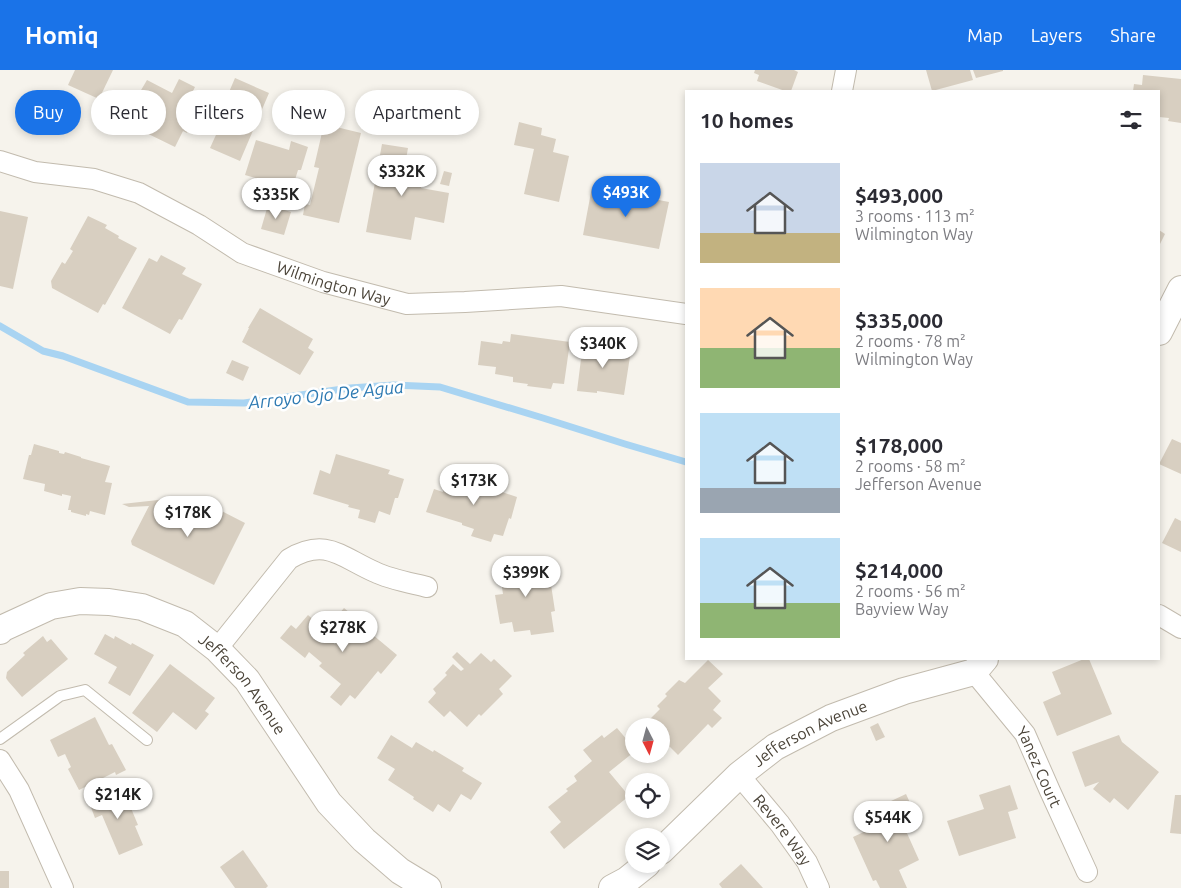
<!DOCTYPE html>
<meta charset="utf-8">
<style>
:root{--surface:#fff;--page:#f2f2f3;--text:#2b2b33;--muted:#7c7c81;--accent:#1a73e8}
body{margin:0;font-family:Ubuntu,sans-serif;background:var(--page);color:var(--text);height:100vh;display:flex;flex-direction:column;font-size:19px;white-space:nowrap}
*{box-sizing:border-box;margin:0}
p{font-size:16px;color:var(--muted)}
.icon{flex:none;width:28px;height:28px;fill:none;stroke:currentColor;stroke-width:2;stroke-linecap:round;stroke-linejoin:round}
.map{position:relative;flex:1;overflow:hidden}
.drawer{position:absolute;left:685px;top:20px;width:475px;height:570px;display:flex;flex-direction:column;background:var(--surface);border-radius:0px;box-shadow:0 2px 8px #0003}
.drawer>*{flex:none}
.top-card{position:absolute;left:15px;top:20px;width:475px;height:45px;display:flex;gap:10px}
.needle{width:32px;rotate:174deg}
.tools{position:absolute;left:625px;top:648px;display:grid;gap:10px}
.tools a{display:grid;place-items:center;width:45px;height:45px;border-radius:50%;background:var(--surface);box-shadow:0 2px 8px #0003;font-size:25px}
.price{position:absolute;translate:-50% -42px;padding:0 11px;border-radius:18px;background:#fff;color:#222;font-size:16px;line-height:32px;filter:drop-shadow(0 1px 2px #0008)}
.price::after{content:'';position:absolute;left:50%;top:30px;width:15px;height:11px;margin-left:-8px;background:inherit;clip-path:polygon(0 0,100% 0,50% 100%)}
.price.current{background:var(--accent);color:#fff}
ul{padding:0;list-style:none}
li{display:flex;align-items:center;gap:15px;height:125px;padding:0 15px}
li span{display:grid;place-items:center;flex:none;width:140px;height:100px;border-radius:0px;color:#555}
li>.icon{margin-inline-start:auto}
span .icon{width:60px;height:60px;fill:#fffc;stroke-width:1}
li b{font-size:21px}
h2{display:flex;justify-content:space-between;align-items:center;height:60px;padding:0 15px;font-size:21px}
.chip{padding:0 18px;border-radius:22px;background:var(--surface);box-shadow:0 2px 8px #0003;font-size:18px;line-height:45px}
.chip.current{background:var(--accent);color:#fff}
header{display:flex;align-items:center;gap:30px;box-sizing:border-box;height:70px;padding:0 25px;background:var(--accent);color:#fff}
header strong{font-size:24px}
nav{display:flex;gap:28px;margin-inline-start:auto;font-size:18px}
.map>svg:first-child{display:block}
</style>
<header>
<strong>Homiq</strong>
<nav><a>Map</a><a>Layers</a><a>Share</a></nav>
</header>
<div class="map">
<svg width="1181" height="818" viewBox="0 0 1181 818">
<rect width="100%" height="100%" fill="#f6f3ec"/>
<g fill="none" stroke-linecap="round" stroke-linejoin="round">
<polyline stroke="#a9d4f2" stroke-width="7" points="0,256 43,281 63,286 188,332 244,333 350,318 394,315 440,317 543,348 625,374 686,392"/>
</g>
<g fill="#d8cfc1">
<polygon points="75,0 113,0 99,29 68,15"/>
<polygon points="755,0 794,0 798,2 791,21 785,21 757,11 759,5 754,3"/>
<polygon points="926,0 970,0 973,10 932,21"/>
<polygon points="973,0 1003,0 1003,1 976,8"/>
<polygon points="1143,5 1181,9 1181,53 1168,51 1169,48 1159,47 1159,21 1133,21 1134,14 1142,15"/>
<polygon points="235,8 269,23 240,91 210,78 225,45 220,43"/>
<polygon points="179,9 195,17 190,27 209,37 195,63 188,59 187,63 183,61 175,77 128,54 139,32 137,27 147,10 172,23"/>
<polygon points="519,52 542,58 541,65 556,69 553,82 569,86 559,132 524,124 534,79 514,75"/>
<polygon points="324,54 361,63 339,153 303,145 305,134 310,135 319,98 314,97"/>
<polygon points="256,70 289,80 291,71 308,77 301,100 298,100 294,113 290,112 289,117 282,115 278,129 261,123 265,111 245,105"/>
<polygon points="382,74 408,78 404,101 423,104 421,118 449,123 444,153 415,147 411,170 366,162"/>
<polygon points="444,101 452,103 449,116 440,114"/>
<polygon points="592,117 669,132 659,179 583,165"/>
<polygon points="268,135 291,142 284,165 261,159"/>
<polygon points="0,141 28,147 13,219 0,216"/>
<polygon points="88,146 107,155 105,158 119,166 118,168 137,178 105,235 103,234 98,243 52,218 51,211 62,192 65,194 73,181 70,179"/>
<polygon points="1159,160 1165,164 1159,176"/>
<polygon points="161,185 186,198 182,204 202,214 182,250 179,249 170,264 122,238 149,188 157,192"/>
<polygon points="260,238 313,269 308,278 314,282 300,305 242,272 249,258 248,258"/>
<polygon points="511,264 570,272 564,314 553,313 551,319 527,316 528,314 513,312 513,307 495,304 496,297 478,295 481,271 502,274 503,271 510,272"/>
<polygon points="583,273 631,280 624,325 597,321 597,323 577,321"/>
<polygon points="232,290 249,297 243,311 226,303"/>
<polygon points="1172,369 1181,373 1181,404 1159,394"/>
<polygon points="34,374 59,381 59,383 64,384 65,382 81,387 81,388 110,396 105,412 112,413 105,445 90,441 89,445 86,444 86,446 71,442 71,440 68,440 71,426 62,424 62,426 44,421 45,414 23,409 29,385 31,385"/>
<polygon points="336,384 390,400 388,404 404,409 398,428 395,428 390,445 379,441 375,453 358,448 360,440 348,437 349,435 313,424 320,400 330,404"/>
<polygon points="450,402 503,419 502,422 517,427 511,449 509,448 503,466 494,464 491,472 471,466 474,459 462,455 462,453 426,442 434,419 443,422"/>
<polygon points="185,427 183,432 164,433 166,445 191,458 204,432 245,453 214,515 132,475 131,471 149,436 129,437 122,434"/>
<polygon points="1175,448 1181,451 1181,482 1162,473"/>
<polygon points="524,491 525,498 548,495 555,541 551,542 554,562 531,565 530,560 514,562 512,552 500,554 495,525 503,524 500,504 502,504 500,494"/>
<polygon points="344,538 374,563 373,565 397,585 381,604 378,601 355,629 350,625 341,636 330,627 341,614 319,596 322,593 309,582 305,588 280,568 291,555 296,559 308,545 320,556 317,559 335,574 346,561 333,551"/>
<polygon points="105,564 114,569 115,566 131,575 132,573 154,585 130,626 108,613 117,597 94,584"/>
<polygon points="43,566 47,572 51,569 68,589 22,627 8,611 6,608 7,602 25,585 23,583"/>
<polygon points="457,582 470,594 481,583 491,592 494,589 512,606 499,619 503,624 481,646 479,644 467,657 450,641 444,647 428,632 436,623 433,619 447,605 445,603 453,594 461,601 464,599 452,587"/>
<polygon points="1084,589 1089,589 1112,644 1057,666 1043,632 1061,624 1052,602"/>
<polygon points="708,590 723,604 708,618 721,631 713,640 722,648 712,658 708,654 678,685 661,668 661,656 649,656 646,653 660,639 657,636 667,626 665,624 679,610 685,613"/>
<polygon points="170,594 215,628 205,641 209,644 196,660 173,642 157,662 132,643"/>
<polygon points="95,647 109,675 112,674 126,700 116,705 115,702 79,720 68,699 71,697 65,684 58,687 50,670"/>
<polygon points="878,653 885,667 876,671 870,657"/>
<polygon points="617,658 634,678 634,682 609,702 629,726 564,779 550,762 561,752 548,737 568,721 566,719 577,711 574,706 592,691 583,680 602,665 604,668"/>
<polygon points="391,665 412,678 416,672 433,682 434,680 464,698 462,701 482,713 471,730 461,724 450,742 438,734 433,742 413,729 414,727 388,710 395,699 377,688"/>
<polygon points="1119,665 1122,672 1159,702 1128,740 1114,728 1110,733 1093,719 1099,712 1085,717 1072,682"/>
<polygon points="1010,715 1018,739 1008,742 1016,768 959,786 947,751 984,739 979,725"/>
<polygon points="123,719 138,755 135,756 143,775 119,785 102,745 95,748 89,732"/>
<polygon points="906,724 916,746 902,752 919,790 899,800 907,818 880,818 876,810 873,811 853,767 868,760 861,745"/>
<polygon points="1175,725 1181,725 1181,764 1170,763"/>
<polygon points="243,780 268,816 266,818 235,818 220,797"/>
<polygon points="741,794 763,818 722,818 719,814"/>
<rect x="0" y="801" width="9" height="17"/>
</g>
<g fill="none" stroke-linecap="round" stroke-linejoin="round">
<defs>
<polyline id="service" points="0,669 60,626 85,620 147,670"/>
<g id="minor">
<polyline points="842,21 846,0"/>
<path id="s1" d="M 0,91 L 35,102 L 94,109 L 139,123 L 199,155 L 242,183 L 323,212 L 407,234 L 465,232 L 561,226 L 686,244"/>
<polyline points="1159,545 1181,558"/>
<path d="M 217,579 L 289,489 C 326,467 341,487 375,502 C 389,509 411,513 427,517"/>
<path id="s2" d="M 974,602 L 1025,664 L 1050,721 L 1087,802"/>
<polyline points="0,690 19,720 63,818"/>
<path id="s3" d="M 739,705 L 780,754 L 807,792 L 819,818"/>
</g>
<g id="tertiary">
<polyline points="1159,262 1181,219"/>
<path id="s4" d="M 0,561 L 1,559 L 51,536 L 80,531 L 109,532 L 142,537 L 185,554 L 217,579 L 247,610 L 329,733 L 364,770 L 400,801 L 428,818"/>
<path id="s5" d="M 661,781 L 739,705 L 775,677 L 831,648 L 904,621 L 974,602 L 985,589"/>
<polyline points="612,818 627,810 647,794"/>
</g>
</defs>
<use href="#service" stroke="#c2bbae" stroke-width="12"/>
<use href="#minor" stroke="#c2bbae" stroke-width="22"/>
<use href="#tertiary" stroke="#c2bbae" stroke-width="28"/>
<use href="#service" stroke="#fff" stroke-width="10"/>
<use href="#minor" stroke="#fff" stroke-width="20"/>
<use href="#tertiary" stroke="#fff" stroke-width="26"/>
</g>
<g text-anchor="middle" stroke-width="5" stroke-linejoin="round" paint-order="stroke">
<g font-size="16" fill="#4b4439" stroke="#fff">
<text dy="6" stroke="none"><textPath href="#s1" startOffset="359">Wilmington Way</textPath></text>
<text dy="6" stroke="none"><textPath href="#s4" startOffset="279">Jefferson Avenue</textPath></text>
<text dy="6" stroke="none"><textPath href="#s5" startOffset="192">Jefferson Avenue</textPath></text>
<text dy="6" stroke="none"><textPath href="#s2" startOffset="116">Yanez Court</textPath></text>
<text dy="6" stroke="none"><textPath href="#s3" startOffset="70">Revere Way</textPath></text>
</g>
<g font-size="18" font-style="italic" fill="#2e7ab2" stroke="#fff">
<text transform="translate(326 325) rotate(-6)" y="6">Arroyo Ojo De Agua</text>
</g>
</g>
</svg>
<div class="tools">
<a><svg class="needle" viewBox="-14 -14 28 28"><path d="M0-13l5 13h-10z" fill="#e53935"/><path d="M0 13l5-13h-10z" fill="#7c7c81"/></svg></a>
<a><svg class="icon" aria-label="locate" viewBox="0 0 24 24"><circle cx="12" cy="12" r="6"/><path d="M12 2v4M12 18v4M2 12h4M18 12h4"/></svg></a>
<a><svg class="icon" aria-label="layers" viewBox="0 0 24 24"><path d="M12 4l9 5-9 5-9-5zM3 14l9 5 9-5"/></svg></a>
</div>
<b class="price" style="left:402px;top:127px">$332K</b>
<b class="price current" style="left:626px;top:148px">$493K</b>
<b class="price" style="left:276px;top:150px">$335K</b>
<b class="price" style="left:603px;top:299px">$340K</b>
<b class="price" style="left:474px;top:436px">$173K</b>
<b class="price" style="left:188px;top:468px">$178K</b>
<b class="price" style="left:526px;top:528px">$399K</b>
<b class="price" style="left:343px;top:583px">$278K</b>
<b class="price" style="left:118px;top:750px">$214K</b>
<b class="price" style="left:888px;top:773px">$544K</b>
<div class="top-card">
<a class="chip current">Buy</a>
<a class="chip">Rent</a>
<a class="chip">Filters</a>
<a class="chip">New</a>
<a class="chip">Apartment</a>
</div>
<section class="drawer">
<h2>10 homes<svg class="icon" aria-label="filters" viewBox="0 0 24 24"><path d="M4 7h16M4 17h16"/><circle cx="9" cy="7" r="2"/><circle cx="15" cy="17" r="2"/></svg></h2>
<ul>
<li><span style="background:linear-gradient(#c9d6e8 70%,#c2b280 0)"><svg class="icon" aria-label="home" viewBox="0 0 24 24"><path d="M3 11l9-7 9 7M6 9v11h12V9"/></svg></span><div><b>$493,000</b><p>3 rooms · 113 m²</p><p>Wilmington Way</p></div></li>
<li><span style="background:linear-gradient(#ffd9b3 60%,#8fb573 0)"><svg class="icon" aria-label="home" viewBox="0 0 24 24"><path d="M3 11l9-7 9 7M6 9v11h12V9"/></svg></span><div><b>$335,000</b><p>2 rooms · 78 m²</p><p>Wilmington Way</p></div></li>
<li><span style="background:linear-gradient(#bfe0f5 75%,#9aa5b1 0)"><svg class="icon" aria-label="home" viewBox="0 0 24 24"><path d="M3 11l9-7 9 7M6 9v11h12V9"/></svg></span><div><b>$178,000</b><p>2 rooms · 58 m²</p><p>Jefferson Avenue</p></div></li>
<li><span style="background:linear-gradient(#bfe0f5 65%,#8fb573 0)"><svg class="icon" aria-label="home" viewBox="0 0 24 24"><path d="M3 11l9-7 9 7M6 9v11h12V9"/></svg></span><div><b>$214,000</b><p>2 rooms · 56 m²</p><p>Bayview Way</p></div></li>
</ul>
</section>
</div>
